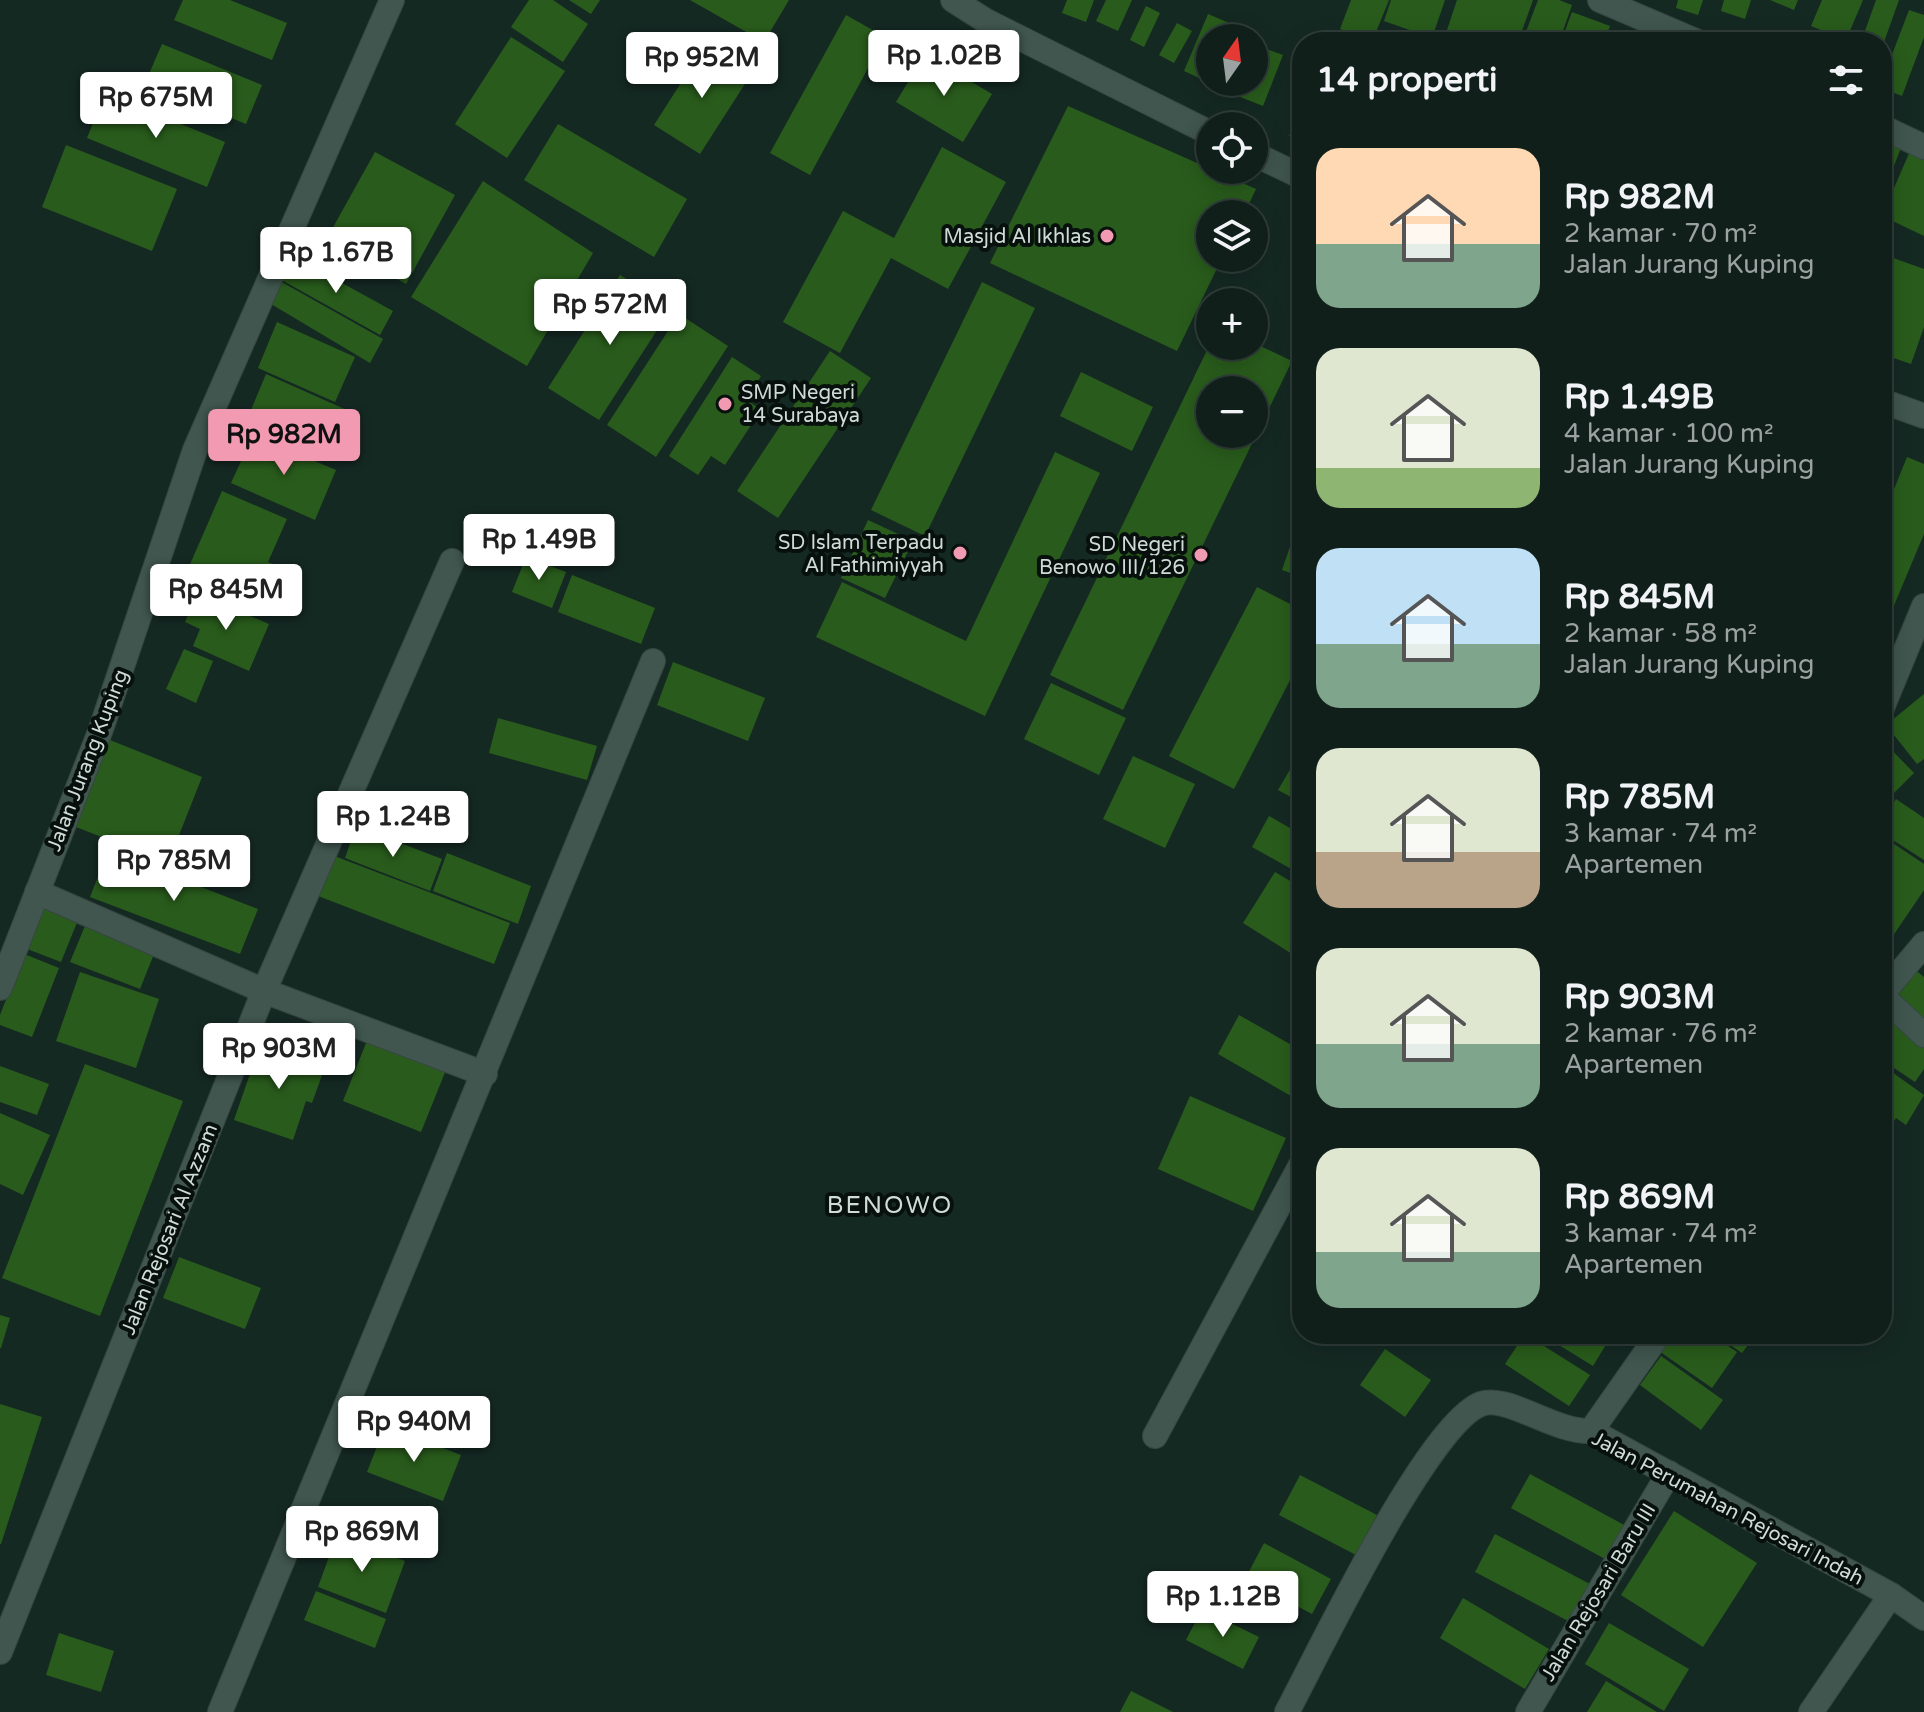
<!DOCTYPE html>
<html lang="id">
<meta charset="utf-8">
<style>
:root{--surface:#101f1a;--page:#1e2c27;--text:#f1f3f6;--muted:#9ca2a2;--line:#303d39;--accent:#f19ab2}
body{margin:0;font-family:"Varela Round",sans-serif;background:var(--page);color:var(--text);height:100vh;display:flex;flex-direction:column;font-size:30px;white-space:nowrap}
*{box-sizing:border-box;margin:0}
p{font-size:26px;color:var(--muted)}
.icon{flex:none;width:44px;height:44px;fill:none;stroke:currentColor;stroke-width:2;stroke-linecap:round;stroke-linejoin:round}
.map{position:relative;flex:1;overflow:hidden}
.drawer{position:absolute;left:1292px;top:32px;width:600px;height:1312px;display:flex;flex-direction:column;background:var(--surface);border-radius:32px;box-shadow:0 4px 20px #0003,0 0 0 2px var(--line)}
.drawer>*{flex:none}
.needle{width:52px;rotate:14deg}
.controls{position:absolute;left:1196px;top:24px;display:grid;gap:16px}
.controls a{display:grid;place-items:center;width:72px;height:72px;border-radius:50%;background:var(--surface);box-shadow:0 4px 20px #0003,0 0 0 2px var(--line);font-size:40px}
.price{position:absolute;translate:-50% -68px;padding:0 18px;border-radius:8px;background:#fff;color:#222;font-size:26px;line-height:52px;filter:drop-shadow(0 2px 4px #0008)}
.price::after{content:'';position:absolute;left:50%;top:48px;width:24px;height:18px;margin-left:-12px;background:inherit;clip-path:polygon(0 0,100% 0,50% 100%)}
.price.on{background:var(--accent);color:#111}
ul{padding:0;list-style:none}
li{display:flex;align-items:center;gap:24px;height:200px;padding:0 24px}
li span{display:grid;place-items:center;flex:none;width:224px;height:160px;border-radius:24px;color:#555}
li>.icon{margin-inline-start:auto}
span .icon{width:96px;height:96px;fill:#fffc;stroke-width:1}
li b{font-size:34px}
h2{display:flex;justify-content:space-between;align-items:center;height:96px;padding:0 24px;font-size:34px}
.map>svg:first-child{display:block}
</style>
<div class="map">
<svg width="1924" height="1712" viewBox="0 0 1924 1712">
<rect width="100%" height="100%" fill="#152923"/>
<g fill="#295c1c" fill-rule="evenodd">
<polygon points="183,0 230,0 287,23 272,60 174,20"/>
<polygon points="529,0 553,0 588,24 563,62 511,27"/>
<polygon points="569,0 600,0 591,14"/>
<polygon points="690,0 789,0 764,42"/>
<polygon points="1067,0 1094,0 1086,22 1062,13"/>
<polygon points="1106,0 1132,0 1118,31 1096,21"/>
<polygon points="1351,0 1389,0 1372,42 1340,29"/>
<polygon points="1391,0 1445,0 1432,38 1384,21"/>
<polygon points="1457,0 1533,0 1518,42 1462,42 1445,36"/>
<polygon points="1538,0 1559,0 1572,5 1559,42 1522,42"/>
<polygon points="1678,0 1703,0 1698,15 1676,8"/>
<polygon points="1724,0 1751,0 1745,19 1721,11"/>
<polygon points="1770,0 1798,0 1794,10"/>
<polygon points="1822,0 1863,0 1846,40 1811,26"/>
<polygon points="1876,0 1899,0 1884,42 1861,42"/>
<polygon points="1146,6 1160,13 1144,47 1130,40"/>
<polygon points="1909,10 1924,15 1924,37 1902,96 1882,88 1882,81"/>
<polygon points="1572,12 1610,26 1604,42 1561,42"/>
<polygon points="1208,14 1234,25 1228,38 1210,38 1210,83 1184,71"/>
<polygon points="846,15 885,37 810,175 770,153"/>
<polygon points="1177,23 1192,31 1174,63 1159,55"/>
<polygon points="1612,32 1639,42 1608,42"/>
<polygon points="1785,33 1819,41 1818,42 1783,42"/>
<polygon points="511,37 565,71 507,158 455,124"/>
<polygon points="162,44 262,85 246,124 145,83"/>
<polygon points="1255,45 1283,55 1263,106 1235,95 1240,82 1254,82"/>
<polygon points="704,47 750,76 700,154 654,125"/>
<polygon points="925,54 992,94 963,142 896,102"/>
<polygon points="105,93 225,142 207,187 87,138"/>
<polygon points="1068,106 1256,189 1244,214 1210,214 1210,258 1222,258 1177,351 990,263"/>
<polygon points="1302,111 1302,142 1289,136"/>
<polygon points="558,124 687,199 654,257 524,180"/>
<polygon points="1882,138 1902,145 1882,197"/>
<polygon points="1913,144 1924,149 1924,236 1882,216"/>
<polygon points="66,145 177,189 152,251 42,207"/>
<polygon points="942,147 1006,182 948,289 891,258 840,353 783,322 843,211 894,238"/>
<polygon points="375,152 455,195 406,284 326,240"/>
<polygon points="483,181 593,253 527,366 411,297"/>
<polygon points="1882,254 1924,269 1924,327 1911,364 1882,354"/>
<polygon points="291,255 393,311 380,335 278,278"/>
<polygon points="620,275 672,307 599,420 548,388"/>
<polygon points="278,280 383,339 370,363 266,301"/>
<polygon points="982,282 1035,308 925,536 871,510"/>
<polygon points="679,314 728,346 656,457 607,425"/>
<polygon points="277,322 355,357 335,402 258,368"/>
<path d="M 1254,343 L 1292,361 L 1123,710 L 1050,675 L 1209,346 L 1254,346 ZM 1210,390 L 1254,390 L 1254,434 L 1210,434 Z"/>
<polygon points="830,351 871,378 778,518 737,491"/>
<polygon points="732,357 761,376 747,400 761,410 725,465 711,456 698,475 669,456"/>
<polygon points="1081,372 1153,407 1132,451 1060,416"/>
<polygon points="266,374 349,411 328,458 246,422"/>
<polygon points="253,435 336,470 315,520 231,483"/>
<polygon points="1055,452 1100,473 985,716 816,637 842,582 966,641"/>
<polygon points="1907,457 1924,464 1924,534 1882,634 1882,519"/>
<polygon points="222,491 287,519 268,562 284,569 265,613 184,578"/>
<polygon points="868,520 913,541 885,598 841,578"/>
<polygon points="1298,523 1302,525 1302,577 1282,570"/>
<polygon points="526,557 566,572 552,608 512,592"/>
<polygon points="572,575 655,608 641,644 558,612"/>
<polygon points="1257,587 1302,610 1302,657 1234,789 1169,756"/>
<polygon points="197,593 269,624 249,671 193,646 200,629 185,622"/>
<polygon points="184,649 213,661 196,703 166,689"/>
<polygon points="673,662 765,698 748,741 657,705"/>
<polygon points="1051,683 1126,718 1099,775 1024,739"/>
<polygon points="1924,694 1924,759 1917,764 1886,725"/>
<polygon points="498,718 597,746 587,780 489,753"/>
<polygon points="110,740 202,777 168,863 76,827"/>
<polygon points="1882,740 1914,773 1882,805"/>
<polygon points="1133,756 1195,784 1165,848 1103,819"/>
<polygon points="1295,761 1302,765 1302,803 1278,790"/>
<polygon points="384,792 432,810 420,839 373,821"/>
<polygon points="1896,799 1924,818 1924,860 1882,833 1882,821"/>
<polygon points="1269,816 1302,835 1302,854 1293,870 1252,847"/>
<polygon points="356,826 442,859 430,891 345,858"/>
<polygon points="1882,836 1924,864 1924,890 1882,952"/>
<polygon points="108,851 258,909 240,954 90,897"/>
<polygon points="447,853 531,886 518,924 433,891"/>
<polygon points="329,854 510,923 494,964 313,894"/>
<polygon points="1275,872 1302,888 1302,937 1292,954 1243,923"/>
<polygon points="40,905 78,920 61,962 22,947"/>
<polygon points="85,926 154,954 140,989 70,962"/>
<polygon points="24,954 59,968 32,1037 0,1025 0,1015"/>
<polygon points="1909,965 1924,977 1924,1020 1888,993"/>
<polygon points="80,972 159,999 136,1068 56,1041"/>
<polygon points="1882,1013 1924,1042 1924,1069 1915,1082 1882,1060"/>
<polygon points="1239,1015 1302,1051 1302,1093 1298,1100 1218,1054"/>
<polygon points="370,1033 448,1065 421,1132 343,1101"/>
<polygon points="261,1042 326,1064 312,1103 306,1101 293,1140 234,1120"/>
<polygon points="85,1064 183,1101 100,1316 2,1278"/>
<polygon points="1882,1065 1924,1095 1906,1125 1896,1118 1882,1139 1882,1110 1892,1115 1882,1108"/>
<polygon points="0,1066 49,1084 37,1115 0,1102"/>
<polygon points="1190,1096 1286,1138 1253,1211 1158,1169"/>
<polygon points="0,1113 50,1135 23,1195 0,1184"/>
<polygon points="179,1257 261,1288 245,1329 163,1298"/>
<polygon points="0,1315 10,1318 1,1348 0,1348"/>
<polygon points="1525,1334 1590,1375 1569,1406 1505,1364"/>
<polygon points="1541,1334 1592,1334 1607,1343 1593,1366"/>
<polygon points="1670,1334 1710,1334 1737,1352 1712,1388 1659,1351"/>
<polygon points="1714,1334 1756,1334 1742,1353"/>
<polygon points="1385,1349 1431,1380 1405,1417 1360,1385"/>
<polygon points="1661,1356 1723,1400 1701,1430 1640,1385"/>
<polygon points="0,1404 42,1417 1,1544 0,1544"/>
<polygon points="385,1426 461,1455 443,1501 367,1472"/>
<polygon points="1530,1474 1626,1526 1607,1560 1511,1508"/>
<polygon points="1300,1475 1377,1515 1356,1555 1279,1515"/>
<polygon points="1674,1511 1757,1563 1703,1647 1621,1595"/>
<polygon points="1495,1534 1590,1584 1570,1622 1475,1572"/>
<polygon points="337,1535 405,1561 386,1613 318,1587"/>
<polygon points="1264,1543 1331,1579 1312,1614 1245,1579"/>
<polygon points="316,1591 386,1619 375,1648 304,1620"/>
<polygon points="1463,1598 1549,1649 1525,1689 1440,1638"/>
<polygon points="1202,1609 1259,1637 1243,1669 1186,1640"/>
<polygon points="1609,1623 1689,1669 1664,1711 1585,1664"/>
<polygon points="59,1633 114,1651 101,1692 46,1675"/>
<polygon points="1606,1681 1657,1712 1587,1712"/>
<polygon points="1131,1691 1173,1712 1120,1712"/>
</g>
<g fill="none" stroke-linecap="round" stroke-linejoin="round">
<defs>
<g id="minor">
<polyline points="953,0 986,21 1210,133"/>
<polyline points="1600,0 1698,42"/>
<polyline points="1882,127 1924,147"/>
<polyline points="1254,154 1302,177"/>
<polyline points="1882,401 1924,416"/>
<polyline points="452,561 264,991 485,1074"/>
<polyline points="1882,708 1924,606"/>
<polyline points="0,988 101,729 195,450 392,0"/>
<polyline points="1882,994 1924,944"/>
<polyline points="1882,996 1924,1035"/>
<polyline points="1591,1431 1659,1334"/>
<polyline points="1155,1436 1302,1163"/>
<polyline points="0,1652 264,991 37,892"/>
<polyline points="220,1712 653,661"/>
<path d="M 1287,1712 C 1318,1654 1428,1423 1481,1404 C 1507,1394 1555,1433 1591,1431 L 1891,1595 L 1924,1618"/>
<polyline points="1528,1712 1669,1473"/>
<polyline points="1811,1712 1891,1595"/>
</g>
</defs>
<use href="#minor" stroke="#374642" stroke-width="26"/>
<use href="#minor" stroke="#40564f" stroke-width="24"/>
</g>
<g fill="#f19ab2" stroke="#07100d" stroke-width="3">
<circle cx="1107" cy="236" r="8"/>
<circle cx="725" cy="404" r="8"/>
<circle cx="960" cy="553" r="8"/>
<circle cx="1201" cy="555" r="8"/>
</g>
<g text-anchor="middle" stroke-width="8" stroke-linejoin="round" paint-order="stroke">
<g font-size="20" fill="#cfdbd7" stroke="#07100d" text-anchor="end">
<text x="1091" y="243">Masjid Al Ikhlas</text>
<text x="741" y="399" text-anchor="start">SMP Negeri<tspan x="741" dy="23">14 Surabaya</tspan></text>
<text x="944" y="549">SD Islam Terpadu<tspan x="944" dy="23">Al Fathimiyyah</tspan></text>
<text x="1185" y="551">SD Negeri<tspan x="1185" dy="23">Benowo III/126</tspan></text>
</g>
<g font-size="20" fill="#cfdbd7" stroke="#07100d">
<text transform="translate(87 760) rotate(-69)" y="7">Jalan Jurang Kuping</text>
<text transform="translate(169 1229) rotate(-68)" y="7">Jalan Rejosari Al Azzam</text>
<text transform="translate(1728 1508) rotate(28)" y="7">Jalan Perumahan Rejosari Indah</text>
<text transform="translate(1598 1592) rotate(-59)" y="7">Jalan Rejosari Baru III</text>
</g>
<g font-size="24" letter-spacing="2" fill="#cfdbd7" stroke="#07100d">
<text x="890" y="1213">BENOWO</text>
</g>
</g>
</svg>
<div class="controls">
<a><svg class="needle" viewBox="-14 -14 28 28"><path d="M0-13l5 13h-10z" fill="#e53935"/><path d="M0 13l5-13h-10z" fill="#9ca2a2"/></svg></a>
<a><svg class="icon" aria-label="locate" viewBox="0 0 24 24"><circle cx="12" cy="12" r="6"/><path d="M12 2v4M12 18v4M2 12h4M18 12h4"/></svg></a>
<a><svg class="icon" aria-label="layers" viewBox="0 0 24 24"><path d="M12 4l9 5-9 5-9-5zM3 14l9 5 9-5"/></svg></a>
<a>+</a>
<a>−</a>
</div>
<b class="price" style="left:944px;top:98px">Rp 1.02B</b>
<b class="price" style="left:702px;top:100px">Rp 952M</b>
<b class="price" style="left:156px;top:140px">Rp 675M</b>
<b class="price" style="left:336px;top:295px">Rp 1.67B</b>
<b class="price" style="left:610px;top:347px">Rp 572M</b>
<b class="price on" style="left:284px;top:477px">Rp 982M</b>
<b class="price" style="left:539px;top:582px">Rp 1.49B</b>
<b class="price" style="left:226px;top:632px">Rp 845M</b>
<b class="price" style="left:393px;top:859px">Rp 1.24B</b>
<b class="price" style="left:174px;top:903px">Rp 785M</b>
<b class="price" style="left:279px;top:1091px">Rp 903M</b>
<b class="price" style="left:414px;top:1464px">Rp 940M</b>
<b class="price" style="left:362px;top:1574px">Rp 869M</b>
<b class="price" style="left:1223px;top:1639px">Rp 1.12B</b>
<section class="drawer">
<h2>14 properti<svg class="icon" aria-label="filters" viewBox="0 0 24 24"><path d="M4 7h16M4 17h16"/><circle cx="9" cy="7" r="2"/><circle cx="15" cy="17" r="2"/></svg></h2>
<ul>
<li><span style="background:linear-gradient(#ffd9b3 60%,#7fa58c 0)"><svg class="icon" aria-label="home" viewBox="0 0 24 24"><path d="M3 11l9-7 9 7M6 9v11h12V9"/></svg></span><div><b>Rp 982M</b><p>2 kamar · 70 m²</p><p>Jalan Jurang Kuping</p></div></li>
<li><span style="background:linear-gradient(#dfe7d0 75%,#8fb573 0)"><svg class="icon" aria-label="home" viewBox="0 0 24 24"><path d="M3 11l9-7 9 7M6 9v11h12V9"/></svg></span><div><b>Rp 1.49B</b><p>4 kamar · 100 m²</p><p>Jalan Jurang Kuping</p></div></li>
<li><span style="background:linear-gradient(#bfe0f5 60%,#7fa58c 0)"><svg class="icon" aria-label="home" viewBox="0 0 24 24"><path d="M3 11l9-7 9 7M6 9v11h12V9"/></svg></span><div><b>Rp 845M</b><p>2 kamar · 58 m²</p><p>Jalan Jurang Kuping</p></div></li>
<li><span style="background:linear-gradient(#dfe7d0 65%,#b9a48a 0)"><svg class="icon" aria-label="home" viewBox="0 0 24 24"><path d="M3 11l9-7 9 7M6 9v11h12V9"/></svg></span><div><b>Rp 785M</b><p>3 kamar · 74 m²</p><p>Apartemen</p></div></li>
<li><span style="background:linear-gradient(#dfe7d0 60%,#7fa58c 0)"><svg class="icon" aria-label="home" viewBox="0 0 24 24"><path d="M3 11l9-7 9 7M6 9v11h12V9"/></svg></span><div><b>Rp 903M</b><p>2 kamar · 76 m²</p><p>Apartemen</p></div></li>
<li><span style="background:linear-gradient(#dfe7d0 65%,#7fa58c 0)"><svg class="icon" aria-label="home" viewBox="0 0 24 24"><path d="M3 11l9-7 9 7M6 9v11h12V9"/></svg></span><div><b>Rp 869M</b><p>3 kamar · 74 m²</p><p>Apartemen</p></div></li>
</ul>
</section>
</div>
